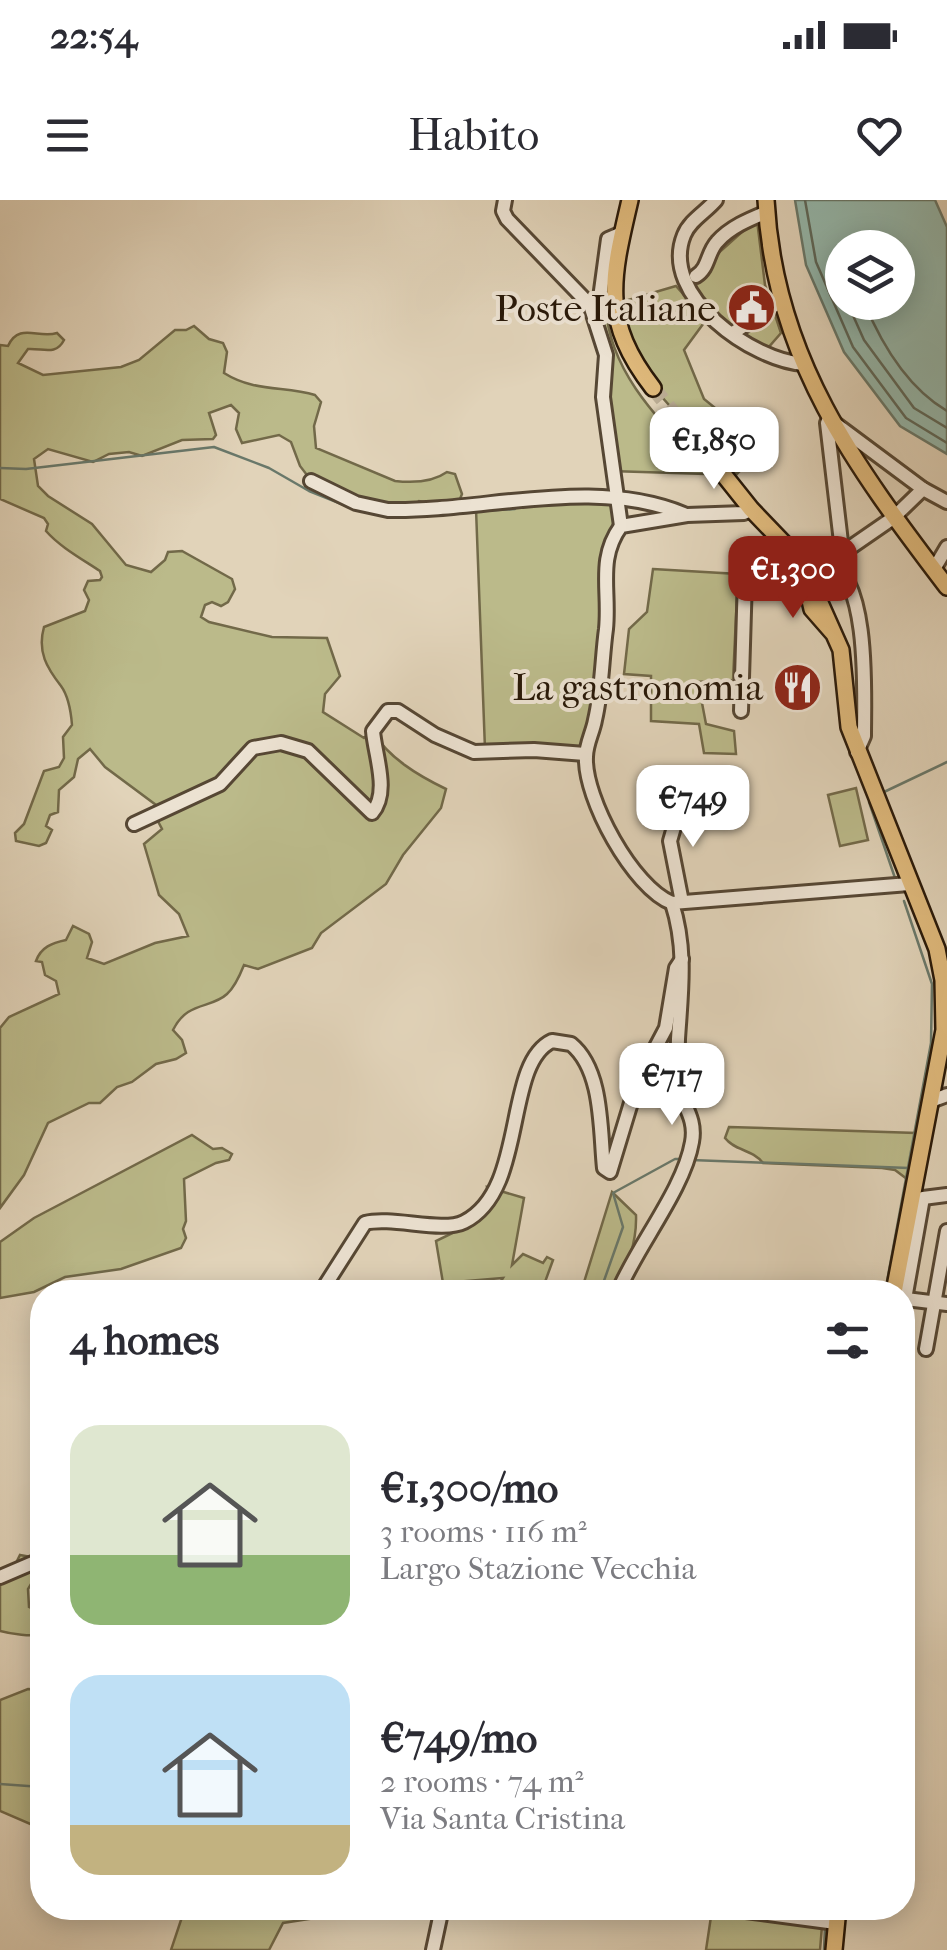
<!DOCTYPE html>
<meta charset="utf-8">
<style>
:root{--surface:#fff;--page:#f7f7f7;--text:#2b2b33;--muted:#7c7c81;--accent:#8f2418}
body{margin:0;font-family:"IM FELL French Canon",serif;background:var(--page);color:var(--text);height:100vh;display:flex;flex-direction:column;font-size:38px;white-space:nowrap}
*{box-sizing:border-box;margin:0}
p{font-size:32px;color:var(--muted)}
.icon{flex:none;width:55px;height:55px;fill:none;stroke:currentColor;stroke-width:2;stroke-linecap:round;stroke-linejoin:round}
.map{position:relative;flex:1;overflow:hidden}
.panel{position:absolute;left:30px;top:1080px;width:885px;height:640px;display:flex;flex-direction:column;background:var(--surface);border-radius:40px;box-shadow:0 5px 25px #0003}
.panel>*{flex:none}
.buttons{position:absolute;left:825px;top:30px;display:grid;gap:20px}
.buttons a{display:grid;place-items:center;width:90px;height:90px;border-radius:50%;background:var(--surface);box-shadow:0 5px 25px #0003;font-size:50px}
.price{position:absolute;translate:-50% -85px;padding:0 22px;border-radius:20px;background:#fff;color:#222;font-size:32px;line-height:65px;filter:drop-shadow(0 2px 5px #0008)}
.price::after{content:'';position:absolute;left:50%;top:60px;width:30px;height:22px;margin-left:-15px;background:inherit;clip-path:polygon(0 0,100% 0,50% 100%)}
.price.current{background:var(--accent);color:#fff}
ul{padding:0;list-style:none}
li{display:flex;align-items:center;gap:30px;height:250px;padding:0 40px}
li span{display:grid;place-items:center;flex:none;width:280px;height:200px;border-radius:30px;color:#555}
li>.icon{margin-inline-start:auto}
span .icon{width:120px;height:120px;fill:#fffc;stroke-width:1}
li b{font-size:42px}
h2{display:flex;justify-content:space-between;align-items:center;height:120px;padding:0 40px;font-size:42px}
.status{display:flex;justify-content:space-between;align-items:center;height:70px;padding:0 50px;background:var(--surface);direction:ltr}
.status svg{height:28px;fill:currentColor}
header{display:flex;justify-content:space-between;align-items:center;height:130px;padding:0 40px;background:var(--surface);font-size:45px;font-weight:600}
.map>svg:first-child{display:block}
</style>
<div class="status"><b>22:54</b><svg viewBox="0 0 49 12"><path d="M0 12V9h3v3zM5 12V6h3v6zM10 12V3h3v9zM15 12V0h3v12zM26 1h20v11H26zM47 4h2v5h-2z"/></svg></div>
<header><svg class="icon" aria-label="menu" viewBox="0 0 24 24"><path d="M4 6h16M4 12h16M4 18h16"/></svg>Habito<svg class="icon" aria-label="heart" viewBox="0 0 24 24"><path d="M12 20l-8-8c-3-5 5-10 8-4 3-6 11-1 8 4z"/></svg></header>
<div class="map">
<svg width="947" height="1750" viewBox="0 0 947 1750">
<rect width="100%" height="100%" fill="#e1d3b9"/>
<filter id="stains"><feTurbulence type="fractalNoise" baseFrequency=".002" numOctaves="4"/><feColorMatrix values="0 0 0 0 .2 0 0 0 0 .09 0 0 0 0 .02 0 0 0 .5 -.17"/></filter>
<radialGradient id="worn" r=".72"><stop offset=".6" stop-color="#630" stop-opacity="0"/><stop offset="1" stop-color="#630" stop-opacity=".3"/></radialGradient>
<g fill="#bbba8a" stroke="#726949" stroke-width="2.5">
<path d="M 757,20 L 765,85 L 781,133 L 767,149 L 705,108 L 686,75 C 716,60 731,39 757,20 Z"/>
<polygon points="676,86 706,120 684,150 704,199 763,247 737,274 721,256 710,252 655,189 635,159 621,102"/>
<path d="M 606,107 C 609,171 658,219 700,263 L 704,274 L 611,271 L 595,109 Z"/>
<path d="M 194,126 L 209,139 L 223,143 L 227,152 L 224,173 C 254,192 284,186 315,195 L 321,202 L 314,226 L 316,248 L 395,281 C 413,283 433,282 447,272 L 455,274 L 462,294 L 458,304 L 446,306 L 419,301 L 408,311 L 395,311 L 310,279 L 300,266 L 291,242 L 279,235 L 242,243 L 236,229 L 239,213 L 231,205 L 209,213 L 216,235 L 213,239 L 182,240 L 142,256 L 129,252 L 109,254 L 93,262 L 48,249 L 34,259 L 38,286 L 48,296 L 92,324 L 126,365 L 151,372 L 165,360 L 168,352 L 182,351 L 232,379 L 235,389 L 228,402 L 221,406 L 212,402 L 205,405 L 201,417 L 209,422 L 272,437 L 327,438 L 340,476 L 325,494 L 323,512 L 364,538 L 372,531 C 389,558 417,575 446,589 L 441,608 L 403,655 L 386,684 L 321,733 L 312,748 L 258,769 L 244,765 C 240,775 235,787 227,794 C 211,809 187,801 173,830 L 182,840 L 186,853 L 176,859 L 156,864 L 132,882 L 117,887 L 100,903 L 89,903 L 48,923 L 24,975 L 0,1008 L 0,828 L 9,817 L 59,794 L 56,781 L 45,775 L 42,762 L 36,761 C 41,747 52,743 66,740 L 73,726 L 89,734 L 92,742 L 87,758 L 104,764 L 155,743 L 188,736 L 179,714 L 159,695 L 144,644 L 162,629 L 151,608 L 156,605 L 105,567 L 90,549 L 78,559 L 74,577 L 59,590 L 58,612 L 50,615 L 46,626 L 52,630 L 46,643 L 39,646 L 16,641 L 15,633 L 24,624 L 44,571 L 59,567 L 64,558 L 63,537 L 72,525 C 71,512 69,497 61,486 C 47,468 37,452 44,427 L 85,411 L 89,400 L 84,390 L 88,381 L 100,380 L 102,377 L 100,371 C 82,359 60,347 46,331 L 48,324 L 44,318 L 0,299 L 0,145 L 8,146 C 19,122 38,139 57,133 L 64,140 C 56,156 43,148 28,149 L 18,163 L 43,175 L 121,167 L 139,160 L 175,130 L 186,130 Z"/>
<polygon points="558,300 616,302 606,424 585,547 577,551 535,543 485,549 476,309"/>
<polygon points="653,369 738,374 733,480 698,482 706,524 734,531 736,554 704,553 699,524 651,521 651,476 624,474 629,429 647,412"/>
<polygon points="856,588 868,640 840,646 828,595"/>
<path d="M 729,927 L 916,933 L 907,979 L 895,970 L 882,968 L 763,963 C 752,949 735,951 725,938 Z"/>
<polygon points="192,935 213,949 222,948 232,954 229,960 216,963 184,979 186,1021 183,1029 186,1038 181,1048 121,1069 65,1077 34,1092 0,1098 0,1042 34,1018"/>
<polygon points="487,987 524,998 512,1065 523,1054 543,1063 547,1057 553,1060 545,1082 536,1082 531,1092 494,1092 503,1078 443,1083 436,1041 465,1027 489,997"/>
<path d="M 612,992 L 636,1015 C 637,1044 627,1066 615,1092 L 581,1092 Z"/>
<path d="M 20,1355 L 36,1358 L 42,1366 L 28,1389 L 29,1407 L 42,1413 L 42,1434 C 32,1437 11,1434 0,1431 L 0,1385 L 7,1381 Z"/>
<polygon points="28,1489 42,1490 42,1629 0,1611 0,1500"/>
<polygon points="185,1708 325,1708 321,1717 283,1723 269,1750 171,1750"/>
<polygon points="712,1710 822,1726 820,1750 706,1750"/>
</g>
<path fill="#95b8ac" stroke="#69786a" stroke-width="2.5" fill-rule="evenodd" d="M 795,0 L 935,0 L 947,27 L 947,254 L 900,226 L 844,152 L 806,65 ZM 842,48 L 898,48 L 898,102 L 842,102 Z"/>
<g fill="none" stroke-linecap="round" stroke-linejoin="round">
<g stroke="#5e685a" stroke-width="2.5">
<polyline points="805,0 816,62 853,147 906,218 947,243"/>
<polyline points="847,102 864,140 914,208 947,228"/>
<path d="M 864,102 C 881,143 908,188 947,211"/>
</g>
<g stroke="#69786a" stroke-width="2.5">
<polyline points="0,268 26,269 214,247 269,268 309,291 349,307"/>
<polyline points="730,271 736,270 749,252 762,244"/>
<polyline points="357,310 373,313"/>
<polyline points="461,312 515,309"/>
<polyline points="396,316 423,315"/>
<polyline points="884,592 947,562"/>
<polyline points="869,602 895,678"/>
<polyline points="691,960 909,968"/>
<polyline points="600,1092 623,1027 613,993 675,959 683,959"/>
<polyline points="885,1092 931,843 932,784 904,701"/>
<polyline points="0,1584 42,1587"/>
<polyline points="697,1708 720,1711"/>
<polyline points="827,1717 828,1708"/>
<polyline points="824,1750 825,1727"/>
</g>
<polyline stroke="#bcae96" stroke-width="15" stroke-dasharray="15 8" stroke-linecap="butt" points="653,188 700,245"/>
<defs>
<g id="minor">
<polyline points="505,0 503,11 507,19 590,105 600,98 608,39 622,33"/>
<path d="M 716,0 C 706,12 690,20 684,35 C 659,96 753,161 804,164"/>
<path d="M 696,76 C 709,68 707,53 717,42 C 730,27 750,19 767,12"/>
<polyline points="590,105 606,155 603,197 621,326"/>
<polyline points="733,133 781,101"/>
<path d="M 311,281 L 356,303 L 388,310 C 485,312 592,276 684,314"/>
<path d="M 751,309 L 744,313 L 687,315 L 621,326 C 597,359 610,390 606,429 C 602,458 602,491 595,520 C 593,532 586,544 586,557 C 584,598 633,688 672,703 L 909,684"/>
<polyline points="839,348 841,342 827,223 829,219 923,289 947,302"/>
<polyline points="835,358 893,318 923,289"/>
<path d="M 829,362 C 870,380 864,496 864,536 L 857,552"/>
<polyline points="934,369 947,347"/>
<polyline points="741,511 745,378 786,379 797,370"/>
<path d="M 134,624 L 220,584 L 253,548 L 281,543 L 308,551 L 372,613 C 390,592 375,556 373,531 L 388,511 L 398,511 L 435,535 L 474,552 L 534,550 L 585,554"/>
<polyline points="682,702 670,641 683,596"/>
<polyline points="931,901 947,895"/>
<path d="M 321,1092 L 365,1023 C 392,1016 442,1033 464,1022 C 528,990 503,864 552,841 L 571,844 C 603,870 600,930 604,968 L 610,972 L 637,883 L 666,828 L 676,768 L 682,759"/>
<path d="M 618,1092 C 637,1046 684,989 692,942 C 697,915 679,903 676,877 C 675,865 678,851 678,839 C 681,792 687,749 672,703"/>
<polyline points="906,1099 947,1104"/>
<polyline points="902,1116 923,998 947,995"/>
<polyline points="926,1149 947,1031"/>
<polyline points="0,1377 42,1359"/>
<polyline points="723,1708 836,1723"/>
<polyline points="433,1750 442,1708"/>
</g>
<g id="major">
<path d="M 630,0 C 612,77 600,120 653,188"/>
<path d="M 766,0 C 774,158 855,266 947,387"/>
<polyline points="700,245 751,309 795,355"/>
<polyline points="833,433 812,409 806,383 795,367 795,355 802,349 815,349 822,358 817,373 817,396 841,450 849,527 937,749 943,780 944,830 894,1092"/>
<polyline points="834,1750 838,1708"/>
</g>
</defs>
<use href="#minor" stroke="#564734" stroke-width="18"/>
<use href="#major" stroke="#281808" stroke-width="20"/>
<use href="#minor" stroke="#ece2d2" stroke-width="12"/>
<use href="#major" stroke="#e0ba7c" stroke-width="15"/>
</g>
<defs>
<symbol id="civic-disc" viewBox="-11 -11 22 22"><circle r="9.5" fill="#8f2418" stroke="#ece2d2"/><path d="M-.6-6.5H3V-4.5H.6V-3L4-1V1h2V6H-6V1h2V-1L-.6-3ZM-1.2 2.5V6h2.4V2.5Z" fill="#fff"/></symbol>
<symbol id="restaurant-disc" viewBox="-11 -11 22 22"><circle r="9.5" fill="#8f2418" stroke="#ece2d2"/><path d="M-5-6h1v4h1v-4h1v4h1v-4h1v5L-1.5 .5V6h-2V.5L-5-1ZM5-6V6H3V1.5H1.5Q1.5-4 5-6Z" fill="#fff"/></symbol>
</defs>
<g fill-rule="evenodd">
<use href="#civic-disc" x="724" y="80" width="55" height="55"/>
<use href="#restaurant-disc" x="770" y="460" width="55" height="55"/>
</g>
<g text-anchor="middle" stroke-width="8" stroke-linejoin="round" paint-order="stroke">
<g font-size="38" fill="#281808" stroke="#ece2d2" text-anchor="end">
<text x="716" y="121">Poste Italiane</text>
<text x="763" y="500">La gastronomia</text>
</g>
</g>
<rect width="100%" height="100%" filter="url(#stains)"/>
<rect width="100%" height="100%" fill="url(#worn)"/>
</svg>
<div class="buttons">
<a><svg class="icon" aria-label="layers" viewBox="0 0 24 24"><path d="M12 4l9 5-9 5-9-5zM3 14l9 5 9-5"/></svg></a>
</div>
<b class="price" style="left:714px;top:292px">€1,850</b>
<b class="price current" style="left:793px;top:421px">€1,300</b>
<b class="price" style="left:693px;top:650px">€749</b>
<b class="price" style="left:672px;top:928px">€717</b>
<section class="panel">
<h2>4 homes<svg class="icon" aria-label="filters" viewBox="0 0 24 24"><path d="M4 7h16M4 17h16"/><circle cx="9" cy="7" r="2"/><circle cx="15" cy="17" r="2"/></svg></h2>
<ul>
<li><span style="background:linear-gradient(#dfe7d0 65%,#8fb573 0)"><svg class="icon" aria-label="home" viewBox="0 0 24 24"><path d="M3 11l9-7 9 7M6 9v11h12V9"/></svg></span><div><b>€1,300/mo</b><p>3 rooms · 116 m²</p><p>Largo Stazione Vecchia</p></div></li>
<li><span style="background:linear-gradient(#bfe0f5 75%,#c2b280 0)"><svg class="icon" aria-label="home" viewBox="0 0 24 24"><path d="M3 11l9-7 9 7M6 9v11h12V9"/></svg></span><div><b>€749/mo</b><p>2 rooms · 74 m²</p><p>Via Santa Cristina</p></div></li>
</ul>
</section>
</div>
